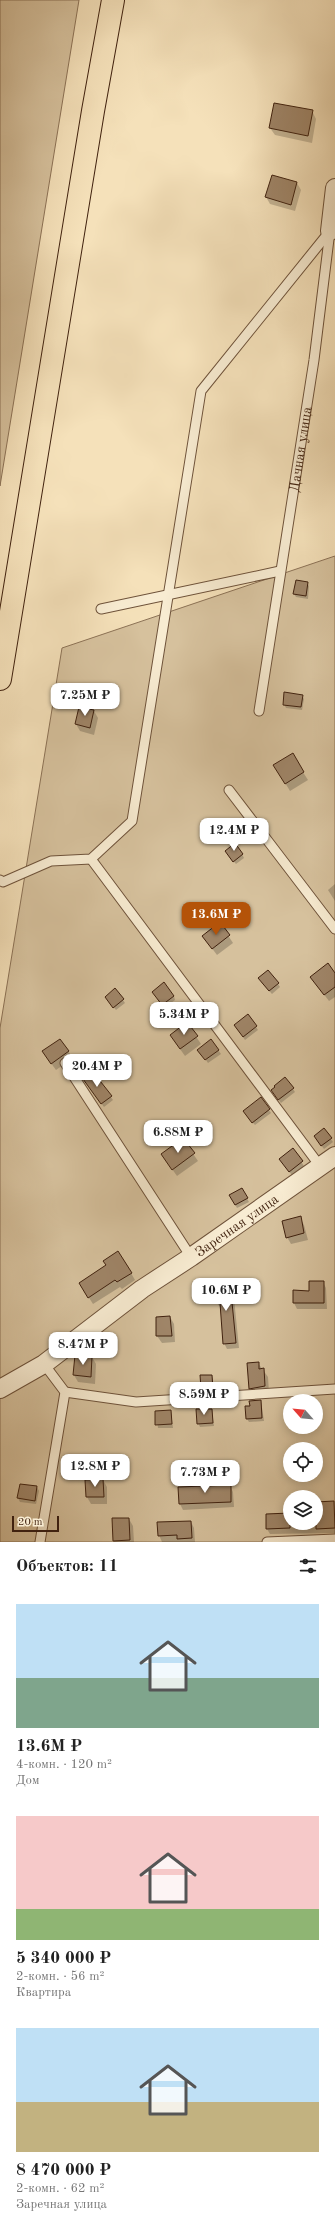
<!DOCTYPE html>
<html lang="ru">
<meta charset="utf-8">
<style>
:root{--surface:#fff;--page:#f6f6f6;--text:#222;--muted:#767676;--accent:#b45309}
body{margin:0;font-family:"Old Standard TT",serif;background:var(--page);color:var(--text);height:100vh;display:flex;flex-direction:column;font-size:15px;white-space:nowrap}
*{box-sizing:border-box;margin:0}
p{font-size:13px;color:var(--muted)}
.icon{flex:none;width:22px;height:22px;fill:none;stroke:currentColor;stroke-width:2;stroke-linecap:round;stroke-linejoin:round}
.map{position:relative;height:1542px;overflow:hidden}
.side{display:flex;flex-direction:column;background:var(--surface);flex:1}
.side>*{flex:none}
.needle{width:26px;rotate:297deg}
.controls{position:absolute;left:283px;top:1394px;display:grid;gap:8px}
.controls a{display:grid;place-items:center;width:40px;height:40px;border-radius:50%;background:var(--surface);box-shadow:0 2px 10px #0003;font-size:20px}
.scale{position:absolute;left:12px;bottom:10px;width:47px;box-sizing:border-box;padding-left:4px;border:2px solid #41220f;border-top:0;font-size:11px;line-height:14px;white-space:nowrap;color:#41220f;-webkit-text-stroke:3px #f8ecd2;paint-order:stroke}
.price{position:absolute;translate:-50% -34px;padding:0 9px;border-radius:8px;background:#fff;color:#222;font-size:13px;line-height:26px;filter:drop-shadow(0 1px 2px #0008)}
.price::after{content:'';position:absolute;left:50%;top:24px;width:12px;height:9px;margin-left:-6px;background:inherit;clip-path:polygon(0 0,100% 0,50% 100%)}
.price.on{background:var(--accent);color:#fff}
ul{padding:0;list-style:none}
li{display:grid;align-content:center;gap:8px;height:212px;padding:0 16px}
li span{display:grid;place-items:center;height:124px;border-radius:0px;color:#555}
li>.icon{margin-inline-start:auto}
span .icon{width:72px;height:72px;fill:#fffc;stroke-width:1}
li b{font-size:17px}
h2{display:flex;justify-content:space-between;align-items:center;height:48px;padding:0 16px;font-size:17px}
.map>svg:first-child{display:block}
</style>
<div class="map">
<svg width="335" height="1542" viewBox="0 0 335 1542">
<rect width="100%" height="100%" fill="#f5e1ba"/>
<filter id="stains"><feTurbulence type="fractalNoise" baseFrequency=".005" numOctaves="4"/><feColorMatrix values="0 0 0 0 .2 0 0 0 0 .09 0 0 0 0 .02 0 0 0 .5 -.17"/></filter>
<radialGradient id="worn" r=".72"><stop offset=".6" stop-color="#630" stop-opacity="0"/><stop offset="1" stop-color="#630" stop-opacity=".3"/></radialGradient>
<g fill="#d6c19d" stroke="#8c7256" fill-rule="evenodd">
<polygon points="0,0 79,0 0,486"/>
<path d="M 335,556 L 335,1542 L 0,1542 L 0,1028 L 62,648 ZM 290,1401 L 316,1401 L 316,1427 L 290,1427 ZM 290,1449 L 316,1449 L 316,1475 L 290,1475 ZM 290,1497 L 316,1497 L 316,1523 L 290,1523 Z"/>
</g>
<g fill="#0003">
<polygon points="312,111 316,119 312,143 275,135 270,128"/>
<polygon points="297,183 301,190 295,211 270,204 266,197"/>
<polygon points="307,583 309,586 308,599 296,597 294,594"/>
<polygon points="302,696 304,699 302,710 286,708 284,704"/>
<polygon points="94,711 98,718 94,735 80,731 76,724"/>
<polygon points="292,755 308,780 290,791 275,766"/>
<polygon points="242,854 244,858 236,864 228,855"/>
<polygon points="335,884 335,901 328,890"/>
<polygon points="220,923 233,943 217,955 208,943"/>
<polygon points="335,974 335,997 329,1001 316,984"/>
<polygon points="261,982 278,984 280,987 272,994"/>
<polygon points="155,995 174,996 175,1000 164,1008"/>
<polygon points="108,1000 123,1000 125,1003 116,1010"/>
<polygon points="248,1015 258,1030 245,1040 237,1028"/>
<polygon points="187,1023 201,1044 185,1056 175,1042"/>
<polygon points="211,1040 221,1054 208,1063 201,1053"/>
<polygon points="68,1051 73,1058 56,1070 48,1059"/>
<polygon points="93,1073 113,1100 104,1107 86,1083"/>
<polygon points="293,1089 295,1092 281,1103 274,1094"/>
<polygon points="261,1099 271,1113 255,1125 246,1115"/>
<polygon points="324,1130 333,1142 324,1149 317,1140"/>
<polygon points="183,1139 198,1161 177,1176 162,1155"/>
<polygon points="293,1150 306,1169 294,1178 285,1166"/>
<polygon points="242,1189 249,1202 237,1208 230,1195"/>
<polygon points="300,1218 304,1225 308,1240 291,1244 287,1237"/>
<polygon points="131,1273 135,1280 122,1289 120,1287 93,1304 84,1290"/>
<polygon points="323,1282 326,1288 327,1309 297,1309 294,1303 294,1291 310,1292"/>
<polygon points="230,1283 233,1288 239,1348 227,1349 224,1343 221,1308 217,1303"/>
<polygon points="170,1317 174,1324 175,1342 162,1343 157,1336"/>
<polygon points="76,1356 92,1357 96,1364 95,1384 78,1382 74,1375"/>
<polygon points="258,1363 268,1377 269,1393 254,1395 250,1388"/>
<polygon points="201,1376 212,1376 215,1392 204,1393"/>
<polygon points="261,1401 264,1421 249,1422 247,1419 251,1407"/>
<polygon points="212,1410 214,1426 200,1427 198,1423"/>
<polygon points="171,1411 173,1428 158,1428 156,1412"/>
<polygon points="103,1480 107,1487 107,1504 91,1504 87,1497 86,1481"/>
<polygon points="230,1486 233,1492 234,1507 183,1510 180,1504"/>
<polygon points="37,1487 39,1491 36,1504 20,1502 18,1498"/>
<polygon points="312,1493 315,1497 297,1497 297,1494"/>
<polygon points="334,1502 335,1533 270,1534 267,1529 290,1514 290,1523 316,1523 316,1503"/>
<polygon points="113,1519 129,1519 133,1526 134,1542 114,1542"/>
<polygon points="191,1522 194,1528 195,1542 162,1542 159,1535"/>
</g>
<g fill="#9f8568" stroke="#41220f">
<polygon points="274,103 313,110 308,136 269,128"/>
<polygon points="272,175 297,182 291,205 265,197"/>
<polygon points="296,580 308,582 306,596 293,594"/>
<polygon points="284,692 303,695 301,707 283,705"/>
<polygon points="79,707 94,710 90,728 75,724"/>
<polygon points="293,753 304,772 285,784 273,765"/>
<polygon points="235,843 243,854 233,862 225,851"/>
<polygon points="220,922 230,935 212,949 202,936"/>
<polygon points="328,963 335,973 335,987 324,995 310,977"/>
<polygon points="268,970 279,983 269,991 258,978"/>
<polygon points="164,982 174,996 162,1005 152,992"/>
<polygon points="115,988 124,999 113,1008 105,997"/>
<polygon points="248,1014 257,1026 243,1037 234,1025"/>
<polygon points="187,1022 198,1036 180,1049 170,1035"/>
<polygon points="60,1039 69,1051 51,1064 42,1051"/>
<polygon points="211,1039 219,1050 205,1060 197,1050"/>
<polygon points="93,1072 112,1096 101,1104 83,1079"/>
<polygon points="285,1077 294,1088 278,1100 271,1090 275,1087 274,1086"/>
<polygon points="261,1097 270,1109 252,1123 243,1111"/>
<polygon points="324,1128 332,1138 321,1146 314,1136"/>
<polygon points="183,1138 195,1153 172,1170 161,1154"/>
<polygon points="293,1148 303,1161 289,1172 279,1159"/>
<polygon points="242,1188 248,1198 235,1205 229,1195"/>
<polygon points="301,1216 304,1233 286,1238 282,1221"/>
<polygon points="118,1251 132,1273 117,1282 115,1280 88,1298 79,1283 106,1265 103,1261"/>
<polygon points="309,1281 324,1281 324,1303 293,1303 293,1290 309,1291"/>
<polygon points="230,1282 236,1343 223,1344 220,1303 216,1303 215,1283"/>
<polygon points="170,1316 172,1336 156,1336 156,1317"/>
<polygon points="75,1355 92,1356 91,1377 73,1375"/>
<polygon points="259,1362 259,1369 264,1368 265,1386 249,1389 247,1363"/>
<polygon points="200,1375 212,1375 213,1389 201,1389"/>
<polygon points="261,1400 262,1418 246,1419 245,1406 250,1406 249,1401"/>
<polygon points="196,1409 212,1409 213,1423 197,1424"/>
<polygon points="171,1410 172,1424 155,1425 155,1411"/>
<polygon points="103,1479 104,1497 86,1497 85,1480"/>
<polygon points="20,1484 37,1486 35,1501 17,1498"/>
<polygon points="231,1485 231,1502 179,1504 178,1487"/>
<polygon points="334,1501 335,1528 316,1529 316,1502"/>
<polygon points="290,1513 290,1528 266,1529 266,1514"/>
<polygon points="112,1518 129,1518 130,1540 113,1541"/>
<polygon points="191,1521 192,1538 177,1539 177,1535 158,1536 157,1522"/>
</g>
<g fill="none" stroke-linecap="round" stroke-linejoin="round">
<defs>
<g id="lane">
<polyline points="101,609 280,571"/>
<path id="s1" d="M 259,711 L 314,360 L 330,231"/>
<polyline points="229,790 335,929"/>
<polyline points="91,859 320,1166"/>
<polyline points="0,880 3,882 51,861 91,859 132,821 201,391 330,231"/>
<polyline points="65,1063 191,1257"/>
<polyline points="65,1392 136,1402 335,1389"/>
<polyline points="40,1542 65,1392 44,1364"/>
<polyline points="267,1542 335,1539"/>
</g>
<g id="street">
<polyline points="330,231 335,188"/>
<path id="s2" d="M 0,1389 L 44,1364 L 142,1289 L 191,1257 L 335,1156"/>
</g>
<polyline id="primary" points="0,679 93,111 113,0"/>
</defs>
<use href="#lane" stroke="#6e523a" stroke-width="11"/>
<use href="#street" stroke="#6e523a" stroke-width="20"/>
<use href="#primary" stroke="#41220f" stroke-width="24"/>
<use href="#lane" stroke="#f8ecd2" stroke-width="9"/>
<use href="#street" stroke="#f8ecd2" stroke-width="18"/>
<use href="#primary" stroke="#f5e1ba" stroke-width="22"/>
</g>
<g text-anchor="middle" stroke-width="3" stroke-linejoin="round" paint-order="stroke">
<g font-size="14" fill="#41220f" stroke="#f8ecd2">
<text dy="5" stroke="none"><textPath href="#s1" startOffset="265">Дачная улица</textPath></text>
<text dy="5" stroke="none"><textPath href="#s2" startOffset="288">Заречная улица</textPath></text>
</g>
</g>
<rect width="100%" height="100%" filter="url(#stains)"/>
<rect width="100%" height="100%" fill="url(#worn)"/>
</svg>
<div class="controls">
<a><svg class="needle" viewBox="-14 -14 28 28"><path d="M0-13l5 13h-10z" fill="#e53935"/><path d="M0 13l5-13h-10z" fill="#767676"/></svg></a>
<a><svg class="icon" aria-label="locate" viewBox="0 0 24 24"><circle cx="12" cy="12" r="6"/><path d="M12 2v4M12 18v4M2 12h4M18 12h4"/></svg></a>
<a><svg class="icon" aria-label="layers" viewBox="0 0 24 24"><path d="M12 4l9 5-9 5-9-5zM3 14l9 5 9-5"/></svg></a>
</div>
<div class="scale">20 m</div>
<b class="price" style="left:85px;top:717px">7.25M ₽</b>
<b class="price" style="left:234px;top:852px">12.4M ₽</b>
<b class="price on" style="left:216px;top:936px">13.6M ₽</b>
<b class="price" style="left:184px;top:1036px">5.34M ₽</b>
<b class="price" style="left:97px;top:1088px">20.4M ₽</b>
<b class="price" style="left:178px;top:1154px">6.88M ₽</b>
<b class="price" style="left:226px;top:1312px">10.6M ₽</b>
<b class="price" style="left:83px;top:1366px">8.47M ₽</b>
<b class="price" style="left:204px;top:1416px">8.59M ₽</b>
<b class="price" style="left:95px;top:1488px">12.8M ₽</b>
<b class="price" style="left:205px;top:1494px">7.73M ₽</b>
</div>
<section class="side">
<h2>Объектов: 11<svg class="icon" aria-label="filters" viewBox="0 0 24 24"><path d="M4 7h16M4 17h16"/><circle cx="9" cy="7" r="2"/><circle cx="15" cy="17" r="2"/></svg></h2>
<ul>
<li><span style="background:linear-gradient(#bfe0f5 60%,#7fa58c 0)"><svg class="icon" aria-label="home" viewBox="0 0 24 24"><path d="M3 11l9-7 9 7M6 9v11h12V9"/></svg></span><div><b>13.6M ₽</b><p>4-комн. · 120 m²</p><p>Дом</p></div></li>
<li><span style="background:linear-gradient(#f6c9c9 75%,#8fb573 0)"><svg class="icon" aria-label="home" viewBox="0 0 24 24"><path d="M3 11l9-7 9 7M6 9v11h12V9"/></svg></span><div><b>5 340 000 ₽</b><p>2-комн. · 56 m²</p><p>Квартира</p></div></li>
<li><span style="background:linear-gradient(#bfe0f5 60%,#c2b280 0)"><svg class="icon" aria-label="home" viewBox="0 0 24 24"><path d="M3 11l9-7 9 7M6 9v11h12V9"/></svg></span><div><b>8 470 000 ₽</b><p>2-комн. · 62 m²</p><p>Заречная улица</p></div></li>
</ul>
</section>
